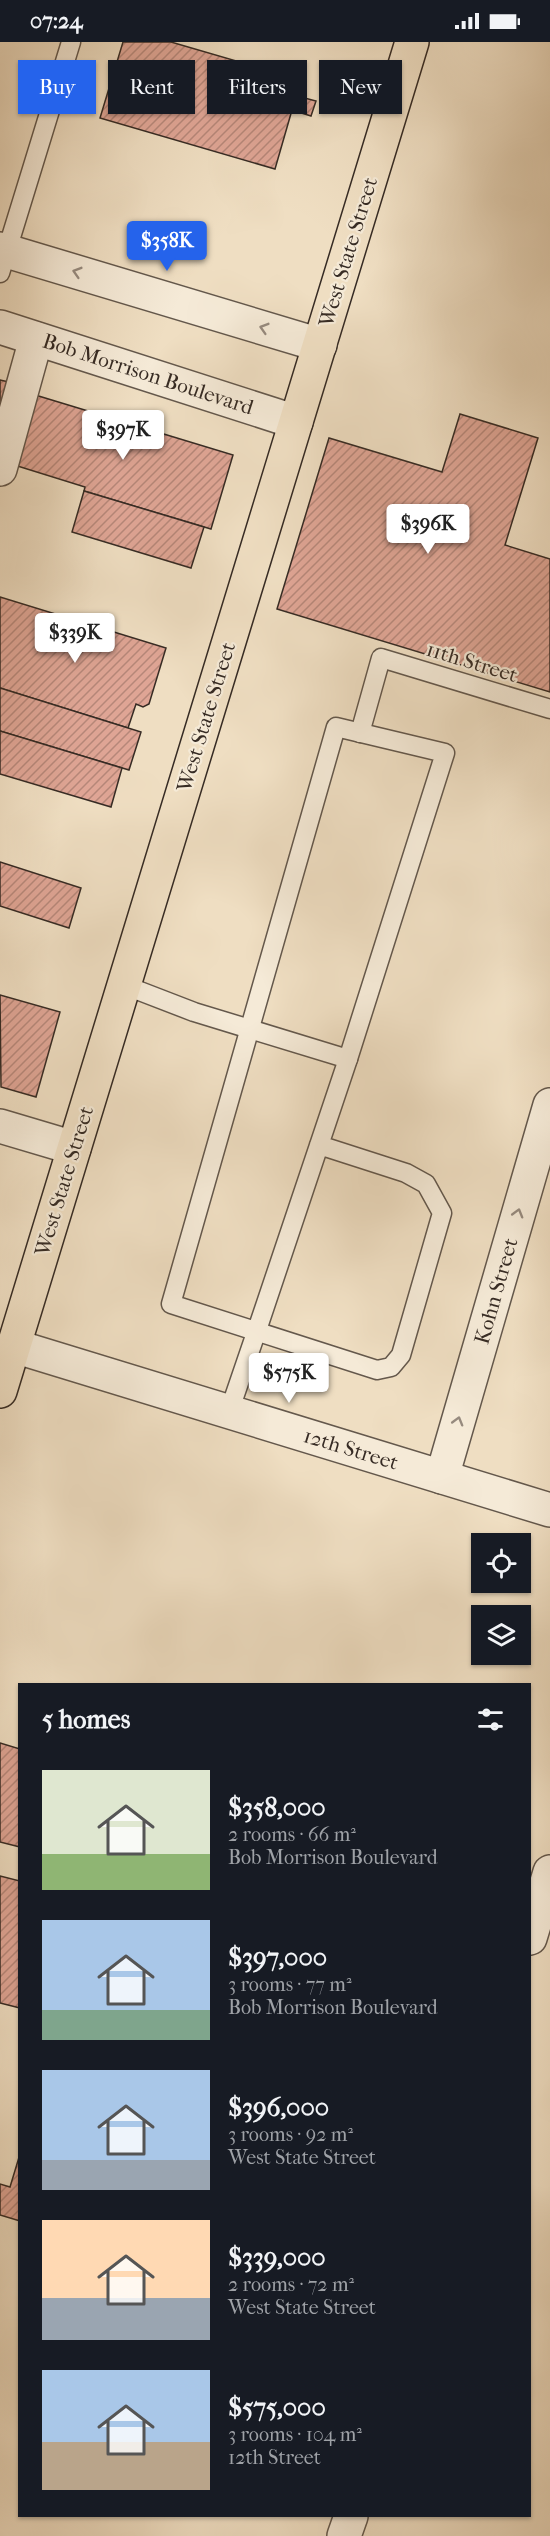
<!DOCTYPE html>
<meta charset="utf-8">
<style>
:root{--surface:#171b24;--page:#242831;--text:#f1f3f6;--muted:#9ea1a6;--accent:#2563eb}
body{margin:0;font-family:"IM FELL French Canon",serif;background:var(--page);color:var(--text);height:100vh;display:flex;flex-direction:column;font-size:22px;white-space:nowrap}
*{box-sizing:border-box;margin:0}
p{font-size:20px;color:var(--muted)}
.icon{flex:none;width:33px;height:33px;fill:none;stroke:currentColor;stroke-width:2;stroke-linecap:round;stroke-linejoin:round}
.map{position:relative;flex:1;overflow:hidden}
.panel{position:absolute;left:18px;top:1641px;width:513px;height:834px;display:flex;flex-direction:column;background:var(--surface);border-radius:0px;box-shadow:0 2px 4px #0004}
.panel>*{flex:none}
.top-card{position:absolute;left:18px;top:18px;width:514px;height:54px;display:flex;gap:12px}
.controls{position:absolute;left:471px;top:1491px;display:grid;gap:12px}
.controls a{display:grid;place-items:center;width:60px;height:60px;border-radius:0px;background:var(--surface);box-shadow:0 2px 4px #0004;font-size:30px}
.price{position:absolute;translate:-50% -51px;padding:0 14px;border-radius:6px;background:#fff;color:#222;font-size:20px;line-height:39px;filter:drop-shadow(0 2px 3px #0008)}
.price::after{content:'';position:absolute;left:50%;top:36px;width:18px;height:14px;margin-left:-9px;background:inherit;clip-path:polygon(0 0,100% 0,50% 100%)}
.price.selected{background:var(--accent);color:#fff}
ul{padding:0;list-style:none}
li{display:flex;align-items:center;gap:18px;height:150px;padding:0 24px}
li span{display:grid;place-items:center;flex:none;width:168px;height:120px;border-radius:0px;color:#555}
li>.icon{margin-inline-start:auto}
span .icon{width:72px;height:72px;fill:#fffc;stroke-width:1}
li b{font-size:26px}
h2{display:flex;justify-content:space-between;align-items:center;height:72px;padding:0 24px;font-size:26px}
.pill{padding:0 21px;border-radius:0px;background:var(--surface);box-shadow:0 2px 4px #0004;font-size:21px;line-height:54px}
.pill.selected{background:var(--accent);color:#fff}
.status{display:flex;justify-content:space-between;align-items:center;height:42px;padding:0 30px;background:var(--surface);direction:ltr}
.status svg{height:16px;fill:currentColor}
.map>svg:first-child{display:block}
</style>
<div class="status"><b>07:24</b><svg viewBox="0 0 49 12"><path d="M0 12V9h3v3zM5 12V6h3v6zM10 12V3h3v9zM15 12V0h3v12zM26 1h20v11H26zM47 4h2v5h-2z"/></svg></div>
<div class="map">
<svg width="550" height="2494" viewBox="0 0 550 2494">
<defs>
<pattern id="building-hatch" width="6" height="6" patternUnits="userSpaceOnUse" patternTransform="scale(1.5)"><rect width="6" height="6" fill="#dfa595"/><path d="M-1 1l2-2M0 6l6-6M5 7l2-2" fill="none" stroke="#b68779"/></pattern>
</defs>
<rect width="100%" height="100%" fill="#efdec2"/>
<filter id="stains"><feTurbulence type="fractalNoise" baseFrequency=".00333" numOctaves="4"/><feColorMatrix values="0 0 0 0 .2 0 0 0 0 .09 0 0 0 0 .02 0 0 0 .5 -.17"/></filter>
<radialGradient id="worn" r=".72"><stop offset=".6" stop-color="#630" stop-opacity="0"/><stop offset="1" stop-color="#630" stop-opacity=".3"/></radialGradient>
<g fill="url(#building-hatch)" stroke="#362b24" stroke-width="1.5">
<polygon points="123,0 171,0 302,38 297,54 316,59 311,74 292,68 275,127 100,76"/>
<polygon points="0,338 9,340 0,369"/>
<polygon points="32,352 233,413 211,487 84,449 85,445 11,422"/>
<polygon points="460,372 538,396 505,503 550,517 550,650 277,567 329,396 442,430"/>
<polygon points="84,449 204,485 191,526 72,490"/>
<polygon points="0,555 166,606 149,662 143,665 136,662 128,686 0,646"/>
<polygon points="0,646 141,690 129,728 0,689"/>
<polygon points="0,689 122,726 111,765 0,732"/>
<polygon points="0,820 81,846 69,886 0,864"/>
<polygon points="0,953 60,970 36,1055 1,1045"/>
<polygon points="0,1701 20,1707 20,1805 0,1800"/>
<polygon points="0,1834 20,1839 20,1966 0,1961"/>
<polygon points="20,2112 20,2179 0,2173 0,2142 10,2145"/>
</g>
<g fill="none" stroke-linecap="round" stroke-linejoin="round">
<defs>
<g id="service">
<polyline points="0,231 71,0"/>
<polyline points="360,691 381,616 550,667"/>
<polyline points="124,943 194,970 348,1017"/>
<polyline points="229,1370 257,1288 348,1017 445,711 336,685 171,1262 377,1328 391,1325 401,1313 442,1171 426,1142 406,1131 319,1103"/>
</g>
<g id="minor">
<polyline points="0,207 320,303"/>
<polyline points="0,285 296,380"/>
<polyline points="0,427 36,297"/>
<polyline points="0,1084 74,1106"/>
<polyline points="14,1304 550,1468"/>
<polyline points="442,1435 550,1063"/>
<polyline points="530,1896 550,1830"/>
<polyline points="344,2494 351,2474"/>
</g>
<polyline id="primary" points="0,1349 412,0"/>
</defs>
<use href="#service" stroke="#64584c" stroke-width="21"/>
<use href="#minor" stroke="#64584c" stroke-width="36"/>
<use href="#primary" stroke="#362b24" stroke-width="36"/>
<use href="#service" stroke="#f5ead7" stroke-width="18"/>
<use href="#minor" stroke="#f5ead7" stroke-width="33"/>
<use href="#primary" stroke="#efdec2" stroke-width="33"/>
</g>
<defs><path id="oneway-chevron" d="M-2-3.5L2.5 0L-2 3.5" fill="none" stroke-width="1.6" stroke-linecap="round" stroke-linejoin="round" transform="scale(1.5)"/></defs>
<g stroke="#968a7e">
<use href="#oneway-chevron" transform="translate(77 230) rotate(-163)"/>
<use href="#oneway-chevron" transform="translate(264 286) rotate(-163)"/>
<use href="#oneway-chevron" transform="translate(518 1171) rotate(-74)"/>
<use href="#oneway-chevron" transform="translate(458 1379) rotate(-74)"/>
</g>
<g text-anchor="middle" stroke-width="4.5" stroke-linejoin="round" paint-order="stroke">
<g font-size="21" fill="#362b24" stroke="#f5ead7">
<text transform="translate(348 210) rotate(-73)" y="7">West State Street</text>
<text transform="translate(148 332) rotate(18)" y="7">Bob Morrison Boulevard</text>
<text transform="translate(472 620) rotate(17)" y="7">11th Street</text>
<text transform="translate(206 675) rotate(-73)" y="7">West State Street</text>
<text transform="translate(64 1139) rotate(-73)" y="7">West State Street</text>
<text transform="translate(496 1249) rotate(-74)" y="7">Kohn Street</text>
<text transform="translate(351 1407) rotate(17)" y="7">12th Street</text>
</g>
</g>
<rect width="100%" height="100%" filter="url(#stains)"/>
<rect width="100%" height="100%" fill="url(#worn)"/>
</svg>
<div class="controls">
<a><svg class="icon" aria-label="locate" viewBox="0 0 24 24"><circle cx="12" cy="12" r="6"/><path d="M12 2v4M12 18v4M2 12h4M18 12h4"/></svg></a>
<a><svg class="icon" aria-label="layers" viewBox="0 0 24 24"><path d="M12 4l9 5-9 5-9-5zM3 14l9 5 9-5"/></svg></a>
</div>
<b class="price selected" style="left:167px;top:230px">$358K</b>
<b class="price" style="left:123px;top:419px">$397K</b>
<b class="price" style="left:428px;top:513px">$396K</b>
<b class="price" style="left:75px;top:622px">$339K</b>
<b class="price" style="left:289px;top:1362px">$575K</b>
<div class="top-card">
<a class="pill selected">Buy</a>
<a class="pill">Rent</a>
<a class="pill">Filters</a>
<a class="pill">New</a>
</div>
<section class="panel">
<h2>5 homes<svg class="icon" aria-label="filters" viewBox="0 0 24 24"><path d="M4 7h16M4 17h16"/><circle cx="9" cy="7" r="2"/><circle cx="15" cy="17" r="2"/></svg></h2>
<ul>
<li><span style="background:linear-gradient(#dfe7d0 70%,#8fb573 0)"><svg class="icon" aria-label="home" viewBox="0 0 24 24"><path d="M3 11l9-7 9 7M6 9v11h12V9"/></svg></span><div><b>$358,000</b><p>2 rooms · 66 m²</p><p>Bob Morrison Boulevard</p></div></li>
<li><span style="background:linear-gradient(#a9c7e8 75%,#7fa58c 0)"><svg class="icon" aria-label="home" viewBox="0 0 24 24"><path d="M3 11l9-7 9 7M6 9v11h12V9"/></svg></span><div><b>$397,000</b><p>3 rooms · 77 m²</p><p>Bob Morrison Boulevard</p></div></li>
<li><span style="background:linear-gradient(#a9c7e8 75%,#9aa5b1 0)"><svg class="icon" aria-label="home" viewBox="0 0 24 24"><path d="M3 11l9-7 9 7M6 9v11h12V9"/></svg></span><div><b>$396,000</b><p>3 rooms · 92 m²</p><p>West State Street</p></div></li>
<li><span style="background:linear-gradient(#ffd9b3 65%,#9aa5b1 0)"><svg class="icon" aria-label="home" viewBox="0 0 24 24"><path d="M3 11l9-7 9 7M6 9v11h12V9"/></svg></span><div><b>$339,000</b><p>2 rooms · 72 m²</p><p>West State Street</p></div></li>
<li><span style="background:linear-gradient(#a9c7e8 60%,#b9a48a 0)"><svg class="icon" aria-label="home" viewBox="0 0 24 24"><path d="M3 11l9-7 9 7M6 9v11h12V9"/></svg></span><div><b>$575,000</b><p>3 rooms · 104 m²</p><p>12th Street</p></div></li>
</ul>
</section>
</div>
